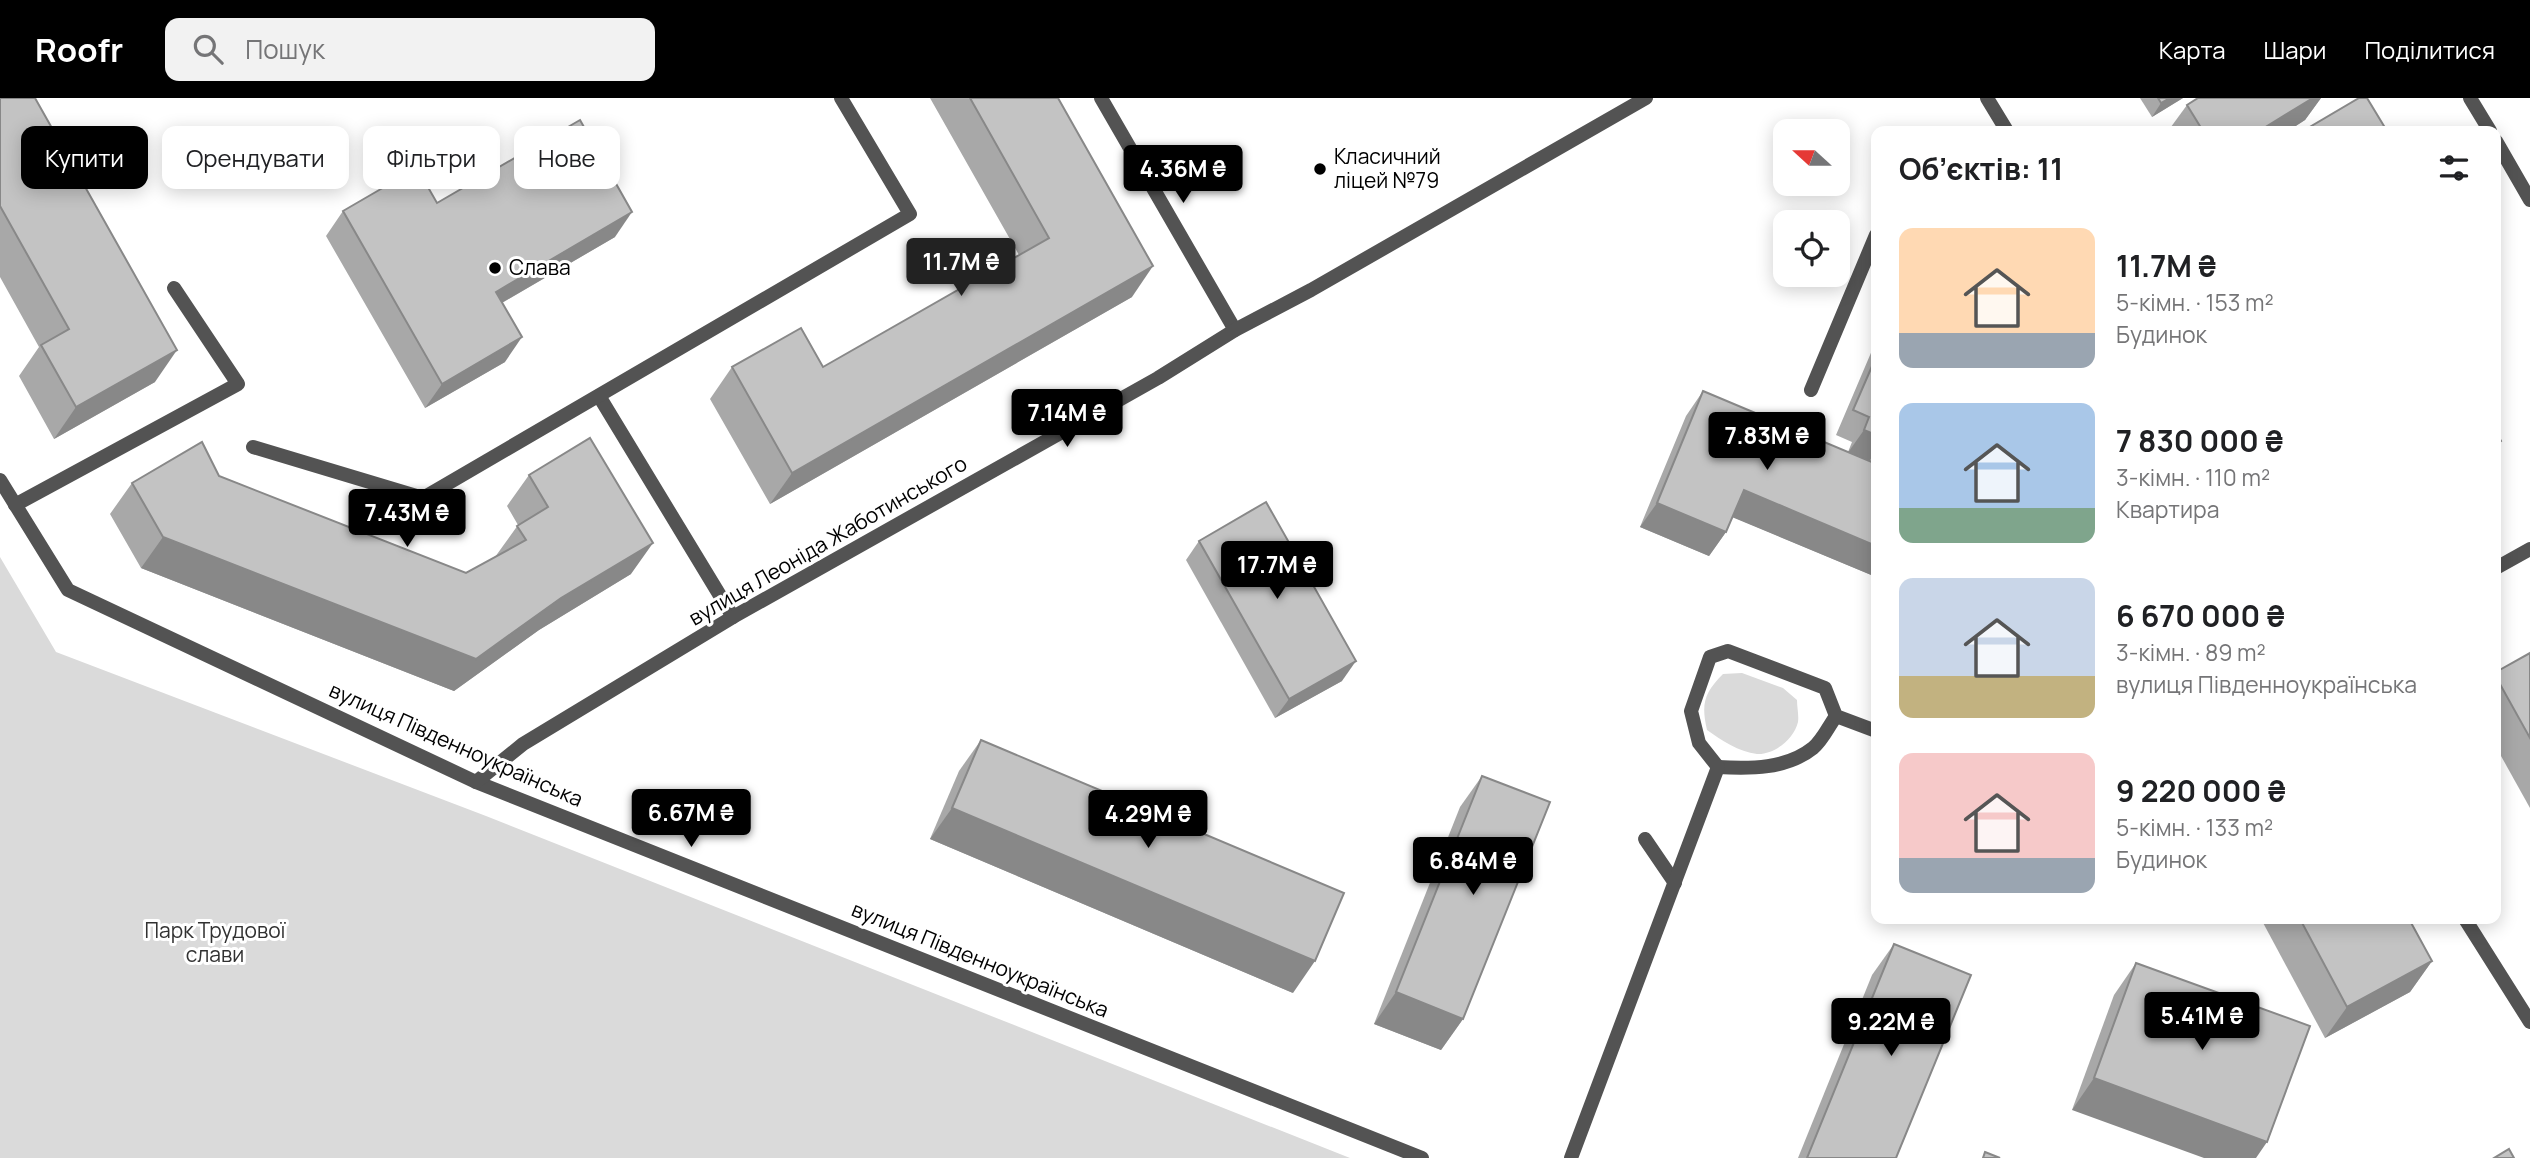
<!DOCTYPE html>
<html lang="uk">
<meta charset="utf-8">
<style>
:root{--surface:#fff;--page:#f2f2f2;--text:#202124;--muted:#757577;--accent:#000}
body{margin:0;font-family:Manrope,sans-serif;background:var(--page);color:var(--text);height:100vh;display:flex;flex-direction:column;font-size:26px;white-space:nowrap}
*{box-sizing:border-box;margin:0}
p{font-size:23px;color:var(--muted)}
.icon{flex:none;width:38px;height:38px;fill:none;stroke:currentColor;stroke-width:2;stroke-linecap:round;stroke-linejoin:round}
.map{position:relative;flex:1;overflow:hidden}
.details{position:absolute;left:1871px;top:28px;width:630px;height:798px;display:flex;flex-direction:column;background:var(--surface);border-radius:14px;box-shadow:0 4px 18px #0003}
.details>*{flex:none}
.top-card{position:absolute;left:21px;top:28px;width:665px;height:63px;display:flex;gap:14px}
.needle{width:46px;rotate:291deg}
.tools{position:absolute;left:1773px;top:21px;display:grid;gap:14px}
.tools a{display:grid;place-items:center;width:77px;height:77px;border-radius:14px;background:var(--surface);box-shadow:0 4px 18px #0003;font-size:35px}
.price{position:absolute;translate:-50% -60px;padding:0 16px;border-radius:7px;background:var(--accent);color:#fff;font-size:23px;line-height:46px;filter:drop-shadow(0 2px 4px #0008)}
.price::after{content:'';position:absolute;left:50%;top:42px;width:21px;height:16px;margin-left:-10px;background:inherit;clip-path:polygon(0 0,100% 0,50% 100%)}
.price.current{background:#222;color:#fff}
ul{padding:0;list-style:none}
li{display:flex;align-items:center;gap:21px;height:175px;padding:0 28px}
li span{display:grid;place-items:center;flex:none;width:196px;height:140px;border-radius:14px;color:#555}
li>.icon{margin-inline-start:auto}
span .icon{width:84px;height:84px;fill:#fffc;stroke-width:1}
li b{font-size:30px}
h2{display:flex;justify-content:space-between;align-items:center;height:84px;padding:0 28px;font-size:30px}
.chip{padding:0 24px;border-radius:14px;background:var(--surface);box-shadow:0 4px 18px #0003;font-size:24px;line-height:63px}
.chip.current{background:var(--accent);color:#fff}
header{display:flex;align-items:center;gap:42px;box-sizing:border-box;height:98px;padding:0 35px;background:var(--accent);color:#fff}
header strong{font-size:33px}
nav{display:flex;gap:38px;margin-inline-start:auto;font-size:24px}
.search{width:490px;height:63px;background:var(--page);display:flex;align-items:center;gap:18px;box-sizing:border-box;padding:0 24px;border-radius:14px;color:var(--muted);font-size:26px}
.map>svg:first-child{display:block}
</style>
<header>
<strong>Roofr</strong>
<div class="search"><svg class="icon" aria-label="search" viewBox="0 0 24 24"><circle cx="10" cy="10" r="6"/><path d="M15 15l6 6"/></svg>Пошук</div>
<nav><a>Карта</a><a>Шари</a><a>Поділитися</a></nav>
</header>
<div class="map">
<svg width="2530" height="1060" viewBox="0 0 2530 1060">
<rect width="100%" height="100%" fill="#fff"/>
<g fill="#dadada">
<polygon points="0,459 56,554 486,718 1350,1060 0,1060"/>
<path d="M 1742,575 L 1783,590 L 1797,602 C 1797,609 1799,618 1798,624 C 1794,641 1774,657 1757,656 C 1739,654 1721,642 1707,632 C 1701,606 1704,595 1723,576 Z"/>
</g>
<g fill="none" stroke-linecap="round" stroke-linejoin="round">
<g stroke="#535353" stroke-width="14">
<polyline points="2470,0 2490,33"/>
<polyline points="2496,43 2530,102"/>
<polyline points="1811,292 1876,137"/>
<polyline points="599,298 733,519"/>
<polyline points="253,349 423,400 910,116 841,0"/>
<polyline points="15,407 238,286 174,190"/>
<path d="M 1718,669 C 1750,671 1787,671 1813,650 C 1822,643 1829,628 1836,618"/>
<polyline points="1645,741 1675,785"/>
<polyline points="1571,1060 1718,669 1699,645 1691,613 1710,559 1728,553 1825,590 1836,618 1876,633"/>
</g>
<polyline stroke="#535353" stroke-width="14" points="2496,470 2530,451"/>
<g stroke="#535353" stroke-width="14">
<polyline points="1101,0 1235,232"/>
<polyline points="1987,0 2007,33"/>
<polyline points="0,382 68,492 476,684 1422,1060"/>
<polyline points="476,684 523,646 733,519 1158,280 1235,232 1311,192 1646,0"/>
<polyline points="2465,821 2530,924"/>
</g>
</g>
<g fill="#a8a8a8">
<polygon points="0,0 155,284 54,341 19,278 39,249 0,179"/>
<polygon points="930,0 1058,0 1132,199 770,406 710,301 732,269 823,269 1019,157"/>
<polygon points="2140,0 2183,0 2152,19"/>
<polygon points="2198,0 2321,0 2305,22 2288,33 2168,33 2187,7"/>
<polygon points="437,105 615,139 502,205 505,264 425,310 326,138 343,113"/>
<polygon points="1876,243 1876,479 1733,419 1726,434 1709,458 1640,429 1686,318 1703,293 1848,354 1852,344 1836,337"/>
<polygon points="529,377 631,476 539,532 454,593 141,470 110,416 132,385 219,378 466,475 495,459 518,427 507,408"/>
<polygon points="1199,443 1342,583 1275,620 1186,462"/>
<polygon points="2530,555 2530,710 2496,649 2496,574"/>
<polygon points="981,642 1293,895 930,741 959,673"/>
<polygon points="1482,678 1463,921 1441,952 1374,926 1460,709"/>
<polygon points="2261,821 2409,821 2432,863 2410,894 2325,940"/>
<polygon points="1894,846 1896,1060 1798,1060 1872,877"/>
<polygon points="2136,865 2310,928 2072,1012 2114,897"/>
</g>
<g fill="#888">
<polygon points="2170,0 2183,0 2152,19 2161,5"/>
<polygon points="2313,0 2321,0 2305,22 2288,33 2259,33"/>
<polygon points="632,114 615,139 479,218 496,194"/>
<polygon points="1153,168 1132,199 770,406 792,375"/>
<polygon points="522,239 505,264 425,310 442,286"/>
<polygon points="177,252 155,284 54,341 76,309"/>
<polygon points="1864,332 1876,337 1876,353 1868,365 1847,356"/>
<polygon points="1744,392 1876,448 1876,479 1727,417"/>
<polygon points="1657,405 1726,434 1709,458 1640,429"/>
<polygon points="163,439 561,500 653,445 631,476 539,532 454,593 141,470"/>
<polygon points="1356,563 1342,583 1275,620 1289,601"/>
<polygon points="952,710 1315,863 1293,895 930,741"/>
<polygon points="2432,863 2410,894 2325,940 2347,909"/>
<polygon points="1396,894 1463,921 1441,952 1374,926"/>
<polygon points="2094,980 2267,1044 2256,1060 2204,1060 2072,1012"/>
</g>
<g fill="#c3c3c3" stroke="#888" stroke-width="2">
<polygon points="0,0 35,0 177,252 76,309 41,247 69,231 0,108"/>
<polygon points="970,0 1058,0 1153,168 792,375 732,269 801,230 823,269 1049,140"/>
<polygon points="2158,0 2170,0 2161,5"/>
<polygon points="2198,0 2313,0 2259,33 2203,33 2187,7"/>
<polygon points="2359,0 2367,0 2387,33 2303,33"/>
<polygon points="580,22 632,114 496,194 522,239 442,286 343,113 417,70 437,105"/>
<polygon points="1876,259 1876,337 1864,332 1869,319 1853,312"/>
<polygon points="1703,293 1874,365 1876,361 1876,448 1744,392 1726,434 1657,405"/>
<polygon points="2496,334 2501,343 2496,347"/>
<polygon points="590,340 653,445 561,500 476,561 163,439 132,385 202,344 219,378 466,475 526,442 517,428 548,409 529,377"/>
<polygon points="1266,404 1356,563 1289,601 1199,443"/>
<polygon points="2530,555 2530,640 2496,579 2496,574"/>
<polygon points="981,642 1344,795 1315,863 952,710"/>
<polygon points="1482,678 1550,704 1463,921 1396,894"/>
<polygon points="2300,821 2409,821 2432,863 2347,909"/>
<polygon points="1894,846 1971,877 1896,1060 1807,1060"/>
<polygon points="2136,865 2310,928 2267,1044 2094,980"/>
<polygon points="2509,1051 2514,1060 2494,1060"/>
<polygon points="1985,1054 2000,1060 1983,1060"/>
</g>
<g fill="#000" stroke="#fff" stroke-width="2.5">
<circle cx="1320" cy="71" r="7"/>
<circle cx="495" cy="170" r="7"/>
</g>
<g text-anchor="middle" stroke-width="6" stroke-linejoin="round" paint-order="stroke">
<g font-size="21" fill="#000" stroke="#fff" text-anchor="start">
<text x="1334" y="66">Класичний<tspan x="1334" dy="24">ліцей №79</tspan></text>
<text x="509" y="177">Слава</text>
</g>
<g font-size="21" fill="#000" stroke="#fff">
<text transform="translate(828 443) rotate(-30)" y="7">вулиця Леоніда Жаботинського</text>
<text transform="translate(456 647) rotate(24)" y="7">вулиця Південноукраїнська</text>
<text transform="translate(980 862) rotate(22)" y="7">вулиця Південноукраїнська</text>
</g>
<g font-size="21" fill="#313131" stroke="#fff">
<text x="215" y="840">Парк Трудової<tspan x="215" dy="24">слави</tspan></text>
</g>
</g>
</svg>
<div class="tools">
<a><svg class="needle" viewBox="-14 -14 28 28"><path d="M0-13l5 13h-10z" fill="#e53935"/><path d="M0 13l5-13h-10z" fill="#757577"/></svg></a>
<a><svg class="icon" aria-label="locate" viewBox="0 0 24 24"><circle cx="12" cy="12" r="6"/><path d="M12 2v4M12 18v4M2 12h4M18 12h4"/></svg></a>
</div>
<b class="price" style="left:1183px;top:107px">4.36M ₴</b>
<b class="price current" style="left:961px;top:200px">11.7M ₴</b>
<b class="price" style="left:1067px;top:351px">7.14M ₴</b>
<b class="price" style="left:1767px;top:374px">7.83M ₴</b>
<b class="price" style="left:407px;top:451px">7.43M ₴</b>
<b class="price" style="left:1277px;top:503px">17.7M ₴</b>
<b class="price" style="left:691px;top:751px">6.67M ₴</b>
<b class="price" style="left:1148px;top:752px">4.29M ₴</b>
<b class="price" style="left:1473px;top:799px">6.84M ₴</b>
<b class="price" style="left:2202px;top:954px">5.41M ₴</b>
<b class="price" style="left:1891px;top:960px">9.22M ₴</b>
<div class="top-card">
<a class="chip current">Купити</a>
<a class="chip">Орендувати</a>
<a class="chip">Фільтри</a>
<a class="chip">Нове</a>
</div>
<section class="details">
<h2>Об’єктів: 11<svg class="icon" aria-label="filters" viewBox="0 0 24 24"><path d="M4 7h16M4 17h16"/><circle cx="9" cy="7" r="2"/><circle cx="15" cy="17" r="2"/></svg></h2>
<ul>
<li><span style="background:linear-gradient(#ffd9b3 75%,#9aa5b1 0)"><svg class="icon" aria-label="home" viewBox="0 0 24 24"><path d="M3 11l9-7 9 7M6 9v11h12V9"/></svg></span><div><b>11.7M ₴</b><p>5-кімн. · 153 m²</p><p>Будинок</p></div></li>
<li><span style="background:linear-gradient(#a9c7e8 75%,#7fa58c 0)"><svg class="icon" aria-label="home" viewBox="0 0 24 24"><path d="M3 11l9-7 9 7M6 9v11h12V9"/></svg></span><div><b>7 830 000 ₴</b><p>3-кімн. · 110 m²</p><p>Квартира</p></div></li>
<li><span style="background:linear-gradient(#c9d6e8 70%,#c2b280 0)"><svg class="icon" aria-label="home" viewBox="0 0 24 24"><path d="M3 11l9-7 9 7M6 9v11h12V9"/></svg></span><div><b>6 670 000 ₴</b><p>3-кімн. · 89 m²</p><p>вулиця Південноукраїнська</p></div></li>
<li><span style="background:linear-gradient(#f6c9c9 75%,#9aa5b1 0)"><svg class="icon" aria-label="home" viewBox="0 0 24 24"><path d="M3 11l9-7 9 7M6 9v11h12V9"/></svg></span><div><b>9 220 000 ₴</b><p>5-кімн. · 133 m²</p><p>Будинок</p></div></li>
</ul>
</section>
</div>
